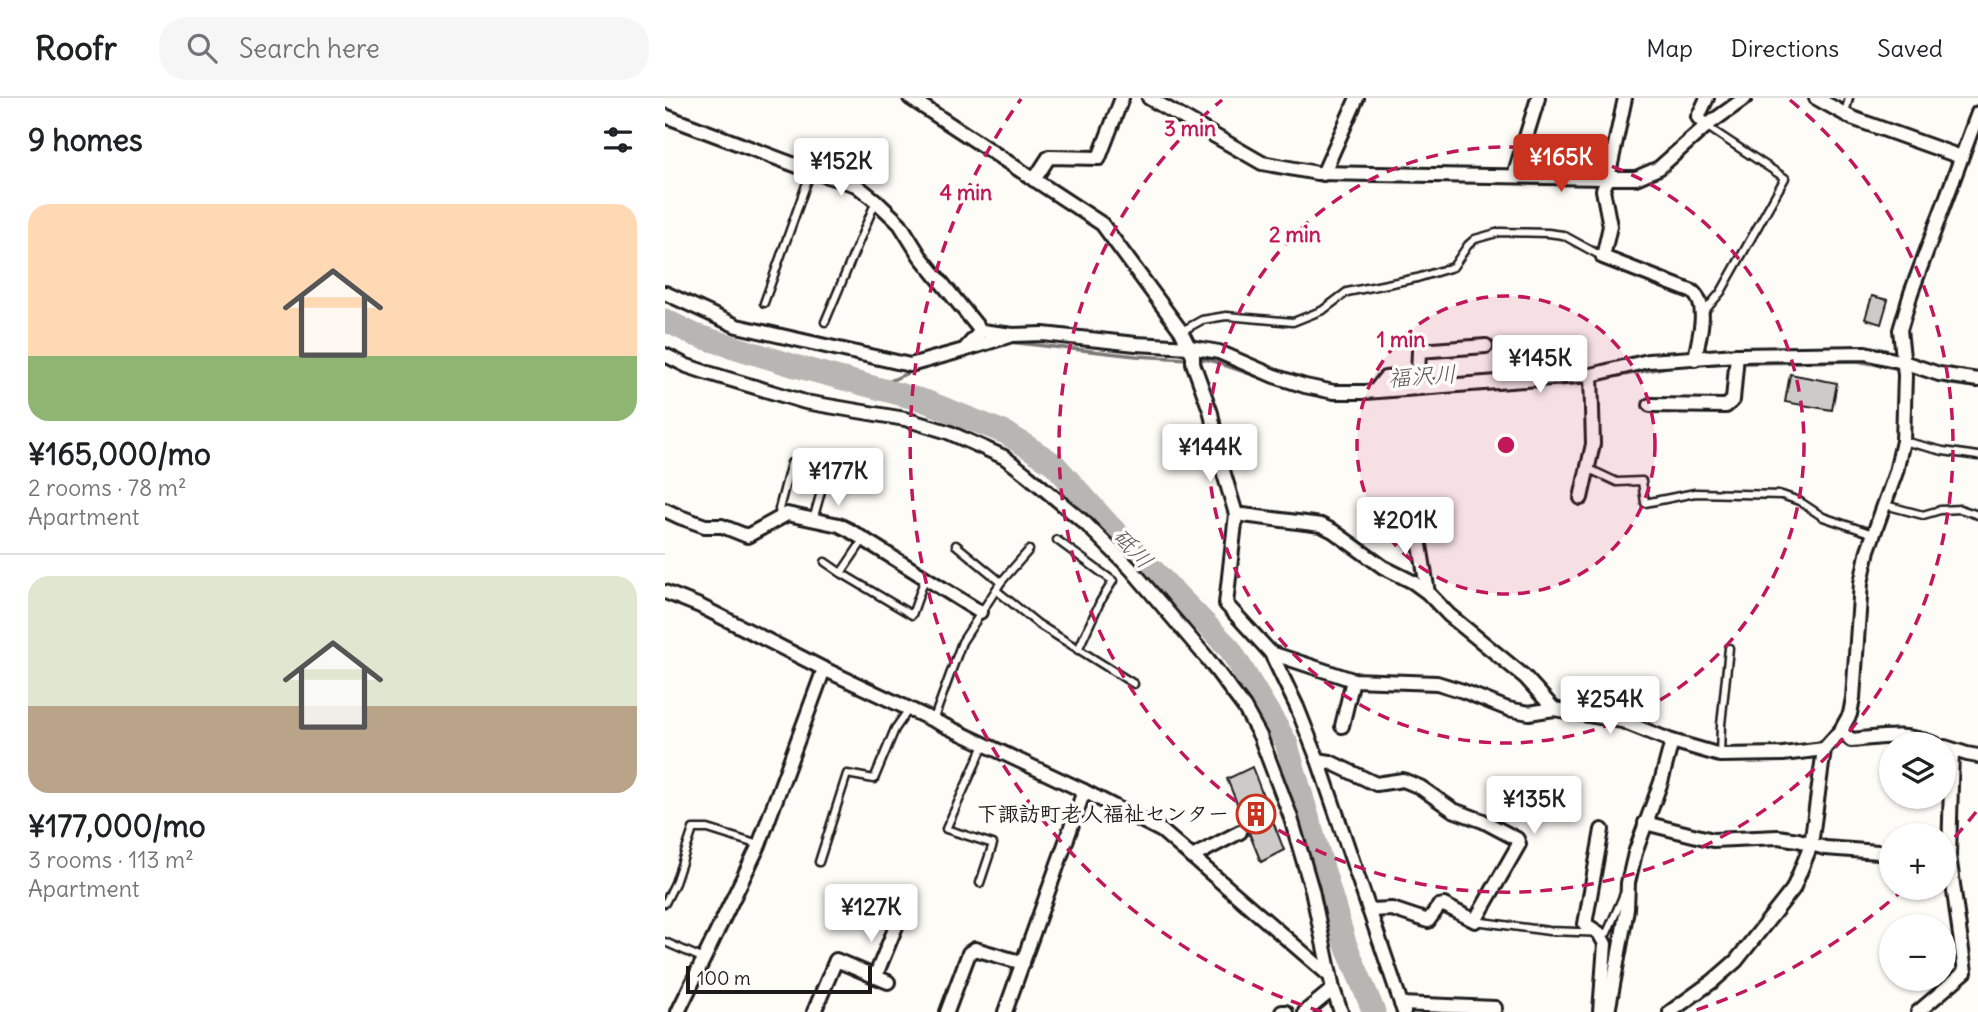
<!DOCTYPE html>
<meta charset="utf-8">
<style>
:root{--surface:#fff;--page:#f6f6f6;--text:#202124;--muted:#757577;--line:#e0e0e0;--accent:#c8321e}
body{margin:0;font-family:Delius,"Klee One",sans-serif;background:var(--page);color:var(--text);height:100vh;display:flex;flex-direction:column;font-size:26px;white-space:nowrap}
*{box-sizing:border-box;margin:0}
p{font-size:23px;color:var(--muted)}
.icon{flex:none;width:38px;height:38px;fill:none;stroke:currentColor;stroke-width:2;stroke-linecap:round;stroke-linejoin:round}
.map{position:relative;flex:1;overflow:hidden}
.panel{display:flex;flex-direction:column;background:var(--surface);width:665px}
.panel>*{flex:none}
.buttons{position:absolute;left:1214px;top:634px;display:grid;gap:14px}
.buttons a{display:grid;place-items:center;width:77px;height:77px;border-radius:50%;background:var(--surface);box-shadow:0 2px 5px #0004;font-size:35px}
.scale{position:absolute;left:21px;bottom:18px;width:186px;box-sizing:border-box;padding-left:7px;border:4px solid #1c1c1c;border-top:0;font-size:19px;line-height:24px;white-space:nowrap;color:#1c1c1c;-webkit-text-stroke:5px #fdfcf7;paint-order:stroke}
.price{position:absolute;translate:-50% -60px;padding:0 16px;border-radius:7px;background:#fff;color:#222;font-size:23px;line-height:46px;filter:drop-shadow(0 2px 4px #0008)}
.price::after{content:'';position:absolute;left:50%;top:42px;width:21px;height:16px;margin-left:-10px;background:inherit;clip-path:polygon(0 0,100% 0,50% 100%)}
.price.selected{background:var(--accent);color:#fff}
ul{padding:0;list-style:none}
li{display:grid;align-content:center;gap:14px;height:371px;padding:0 28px}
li+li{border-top:2px solid var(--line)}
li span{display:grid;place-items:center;height:217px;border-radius:21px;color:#555}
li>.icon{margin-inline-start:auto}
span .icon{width:126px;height:126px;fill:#fffc;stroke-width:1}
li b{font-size:30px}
h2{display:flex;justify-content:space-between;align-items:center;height:84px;padding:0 28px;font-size:30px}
header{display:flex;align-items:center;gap:42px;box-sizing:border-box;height:98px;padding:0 35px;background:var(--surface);border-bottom:2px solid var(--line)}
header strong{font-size:33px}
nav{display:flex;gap:38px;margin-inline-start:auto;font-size:24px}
.search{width:490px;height:63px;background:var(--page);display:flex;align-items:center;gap:18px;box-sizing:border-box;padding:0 24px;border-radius:28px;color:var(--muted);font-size:26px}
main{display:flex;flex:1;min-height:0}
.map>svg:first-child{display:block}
</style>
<header>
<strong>Roofr</strong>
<div class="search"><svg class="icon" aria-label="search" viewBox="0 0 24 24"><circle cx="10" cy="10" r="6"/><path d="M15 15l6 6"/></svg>Search here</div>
<nav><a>Map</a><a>Directions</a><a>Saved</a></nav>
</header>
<main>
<section class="panel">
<h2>9 homes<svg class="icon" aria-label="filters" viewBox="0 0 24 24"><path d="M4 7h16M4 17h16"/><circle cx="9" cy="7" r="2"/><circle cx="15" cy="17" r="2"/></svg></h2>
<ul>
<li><span style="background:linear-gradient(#ffd9b3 70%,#8fb573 0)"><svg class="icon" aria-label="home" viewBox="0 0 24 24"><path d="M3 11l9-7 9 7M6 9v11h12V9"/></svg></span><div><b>¥165,000/mo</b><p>2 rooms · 78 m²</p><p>Apartment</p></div></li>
<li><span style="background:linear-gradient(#dfe7d0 60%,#b9a48a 0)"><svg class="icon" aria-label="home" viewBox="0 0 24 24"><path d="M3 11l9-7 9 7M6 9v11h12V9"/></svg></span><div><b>¥177,000/mo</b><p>3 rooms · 113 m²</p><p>Apartment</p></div></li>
</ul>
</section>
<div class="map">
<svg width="1313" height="914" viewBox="0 0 1313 914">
<rect width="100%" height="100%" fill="#fdfcf7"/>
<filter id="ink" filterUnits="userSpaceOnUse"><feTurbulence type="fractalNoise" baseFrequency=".0143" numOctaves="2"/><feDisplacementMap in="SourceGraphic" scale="14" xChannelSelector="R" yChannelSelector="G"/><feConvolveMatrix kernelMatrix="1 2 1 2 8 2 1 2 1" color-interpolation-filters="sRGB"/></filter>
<g filter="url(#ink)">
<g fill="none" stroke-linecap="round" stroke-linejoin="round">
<g stroke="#797876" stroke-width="3.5">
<polyline points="344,244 471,258 524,261"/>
<polyline points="532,261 545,262 608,284"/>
<polyline points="1035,266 1192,263 1236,271"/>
<polyline points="1274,281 1286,286 1313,289"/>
<polyline points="212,289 247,273 307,256"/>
<polyline points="754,296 915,285 1013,267"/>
<polyline points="673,300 697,300"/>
</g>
<polyline stroke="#b7b6b2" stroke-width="23" points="0,222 30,237 130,268 260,303 341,335 389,366 443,426 565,551 621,644 680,845 709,914"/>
</g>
<g fill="#cccbc8" stroke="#1c1c1c" stroke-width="2">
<polygon points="1207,198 1223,202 1216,226 1200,221"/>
<polygon points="1125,276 1172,285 1167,312 1120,304"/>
<polygon points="587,669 619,752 596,764 562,681"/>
</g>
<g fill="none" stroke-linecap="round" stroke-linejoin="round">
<defs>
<g id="lane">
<polyline points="1180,15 1184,0"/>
<polyline points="99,205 146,73"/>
<polyline points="1038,215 1056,194 1120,80 1041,28"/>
<polyline points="160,224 211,103"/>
<polyline points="517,233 537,222 561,218 628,224 658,212 682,194 752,180 788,169 803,147 810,141 835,134 883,135 898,137 938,159"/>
<polyline points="1238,343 1278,353 1313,358"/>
<polyline points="922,370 952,384 977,383 980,405 1030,395 1117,397 1134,403 1158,419 1208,436"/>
<polyline points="1220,407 1258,417 1275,412 1295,411 1313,417"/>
<polyline points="115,420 114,411 126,365 133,364 155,376 159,383 148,422"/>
<polyline points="199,441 176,475 247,517 260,480"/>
<polyline points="392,442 448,483 435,504 413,552"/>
<polyline points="291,447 336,484"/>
<polyline points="160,464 176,475"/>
<polyline points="331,492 373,526 469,586"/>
<polyline points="268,623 297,544 336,484 364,452"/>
<polyline points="1055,657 1056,627 1064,550"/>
<polyline points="154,764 182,676 209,681 230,631 244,611"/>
<polyline points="315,785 328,746 281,731 319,647"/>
<polyline points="0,805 10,785 28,731 43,731 94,747"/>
<polyline points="810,823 884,833 942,835 959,796"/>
<polyline points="0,844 39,861"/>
</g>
<g id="street">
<polyline points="245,0 437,126 516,233 528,257 528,265 546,315 556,366 571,416 561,506 606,555 632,609 653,662 739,914"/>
<polyline points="484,0 597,65 652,75 943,80 971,80 994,70 1041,28 1080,0"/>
<path d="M 960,0 L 943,80 L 938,92 L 945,128 L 938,159 L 1028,194 C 1045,210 1033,241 1030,261"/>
<polyline points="1151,0 1187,20 1296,59"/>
<polyline points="0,18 146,73 191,87 211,103 235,126 255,158 316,233"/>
<polyline points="1041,28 1033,19 1042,0"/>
<polyline points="658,76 692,0"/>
<polyline points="849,78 873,0"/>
<polyline points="369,82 384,59 434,60 457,0"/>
<polyline points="0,195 72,228 245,267 299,252 316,233 348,237 378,236 471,246 525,249 554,254 609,278 640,288 669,294 700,294 926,277 983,263 1072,257 1200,255 1238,264 1274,276 1313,282"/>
<polyline points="302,251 344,238"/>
<polyline points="0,257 22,268 40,274 140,304 240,321 283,334 339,359 361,376 420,425 467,472 542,560 579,609 595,638 625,717 647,792 668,891 676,914"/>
<polyline points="710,293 720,280 753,277 754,253 821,248"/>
<polyline points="985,307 1061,308 1068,302 1072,257"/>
<polyline points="916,400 928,346 926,277"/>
<polyline points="0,412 15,419 40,428 57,428 82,438 122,416 174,427 184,432 315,514"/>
<polyline points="578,417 656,427 668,433 718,469 748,484 763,495 784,517 860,579 889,611"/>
<polyline points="750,417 763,495"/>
<polyline points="0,494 35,508 159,571 419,693 497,733 665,878"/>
<polyline points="606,555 688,582 772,585 798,593 843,611 864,615 889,611 957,623 1007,643 1055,657 1118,656 1159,651"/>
<polyline points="677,628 688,582"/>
<path d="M 1176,632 L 1186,642 C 1219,639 1238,634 1270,646"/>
<polyline points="1280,649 1302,656 1313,658"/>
<polyline points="653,662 665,664 711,686 738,682 755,689 788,712 818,723 852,741 854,746 810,823 779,807 774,808 763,823 727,811 704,812"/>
<polyline points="980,725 1048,742 1113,739 1133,742 1160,750 1227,755"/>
<polyline points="527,759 575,734"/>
<polyline points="210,879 232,826"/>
<polyline points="736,906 830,910"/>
<polyline points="13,914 94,747 159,571"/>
<polyline points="149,914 171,862 223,884"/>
<polyline points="282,914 304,855 310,851 358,865"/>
<polyline points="340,914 419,693"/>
<polyline points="617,914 621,914"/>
<polyline points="640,914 668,891"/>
<polyline points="935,914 940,846 934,835 920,826 937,732"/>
<polyline points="943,914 962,811 963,785 970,755 996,684 1007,643"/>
<polyline points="1005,914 1048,883 1071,863 1128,791 1146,747 1159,651 1176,632 1185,616 1188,600 1196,485 1203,452 1231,374 1238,343 1240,277 1235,232 1246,195 1313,15"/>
<polyline points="1253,914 1300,874 1284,757 1287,652"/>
</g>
</defs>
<use href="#lane" stroke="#1c1c1c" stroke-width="11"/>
<use href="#street" stroke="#1c1c1c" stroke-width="18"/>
<use href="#lane" stroke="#fdfcf7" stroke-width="6"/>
<use href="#street" stroke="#fdfcf7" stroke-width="12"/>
</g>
</g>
<circle cx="841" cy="347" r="149" fill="#c2185b" fill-opacity=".12"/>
<g fill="none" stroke="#c2185b" stroke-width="3.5" stroke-dasharray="12 9">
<circle cx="841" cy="347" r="149"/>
<circle cx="841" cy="347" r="298"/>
<path d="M1125 2A447 447 0 1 1 557 2"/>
<path d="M1311 714A596 596 0 0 1 1280 750M1240 790A596 596 0 0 1 1025 914M657 914A596 596 0 0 1 356 1"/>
</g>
<defs>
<symbol id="building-ring" viewBox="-11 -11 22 22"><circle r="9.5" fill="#fdfcf7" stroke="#c8321e" stroke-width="1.5"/><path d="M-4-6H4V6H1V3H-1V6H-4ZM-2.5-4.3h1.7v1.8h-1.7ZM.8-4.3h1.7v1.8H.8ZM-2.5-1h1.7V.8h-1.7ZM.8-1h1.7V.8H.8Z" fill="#c8321e"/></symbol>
</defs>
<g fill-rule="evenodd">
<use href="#building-ring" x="569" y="694" width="44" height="44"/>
</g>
<g text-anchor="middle" stroke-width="7" stroke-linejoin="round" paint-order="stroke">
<g font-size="21" font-weight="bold" fill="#1c1c1c" stroke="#fdfcf7" text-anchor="end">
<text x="564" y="723">下諏訪町老人福祉センター</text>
</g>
<g font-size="23" font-style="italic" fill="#5a5a58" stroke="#fdfcf7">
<text transform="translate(757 278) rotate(-4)" y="8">福沢川</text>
<text transform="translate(468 450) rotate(47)" y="8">砥川</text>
</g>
</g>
<circle cx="841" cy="347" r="10" fill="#c2185b" stroke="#fdfcf7" stroke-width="3.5"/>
<g font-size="21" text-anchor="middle" font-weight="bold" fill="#c2185b" stroke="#fdfcf7" stroke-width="7" stroke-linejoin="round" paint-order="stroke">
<text x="525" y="38">3 min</text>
<text x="301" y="102">4 min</text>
<text x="630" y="144">2 min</text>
<text x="736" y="249">1 min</text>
</g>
</svg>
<div class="buttons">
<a><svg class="icon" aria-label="layers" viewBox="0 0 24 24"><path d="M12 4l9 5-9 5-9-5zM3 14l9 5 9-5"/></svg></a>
<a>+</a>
<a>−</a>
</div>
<div class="scale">100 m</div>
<b class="price selected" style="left:896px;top:96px">¥165K</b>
<b class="price" style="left:176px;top:100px">¥152K</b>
<b class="price" style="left:875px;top:297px">¥145K</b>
<b class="price" style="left:545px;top:386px">¥144K</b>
<b class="price" style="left:173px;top:410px">¥177K</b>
<b class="price" style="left:740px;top:459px">¥201K</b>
<b class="price" style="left:945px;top:638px">¥254K</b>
<b class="price" style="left:869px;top:738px">¥135K</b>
<b class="price" style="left:206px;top:846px">¥127K</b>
</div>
</main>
